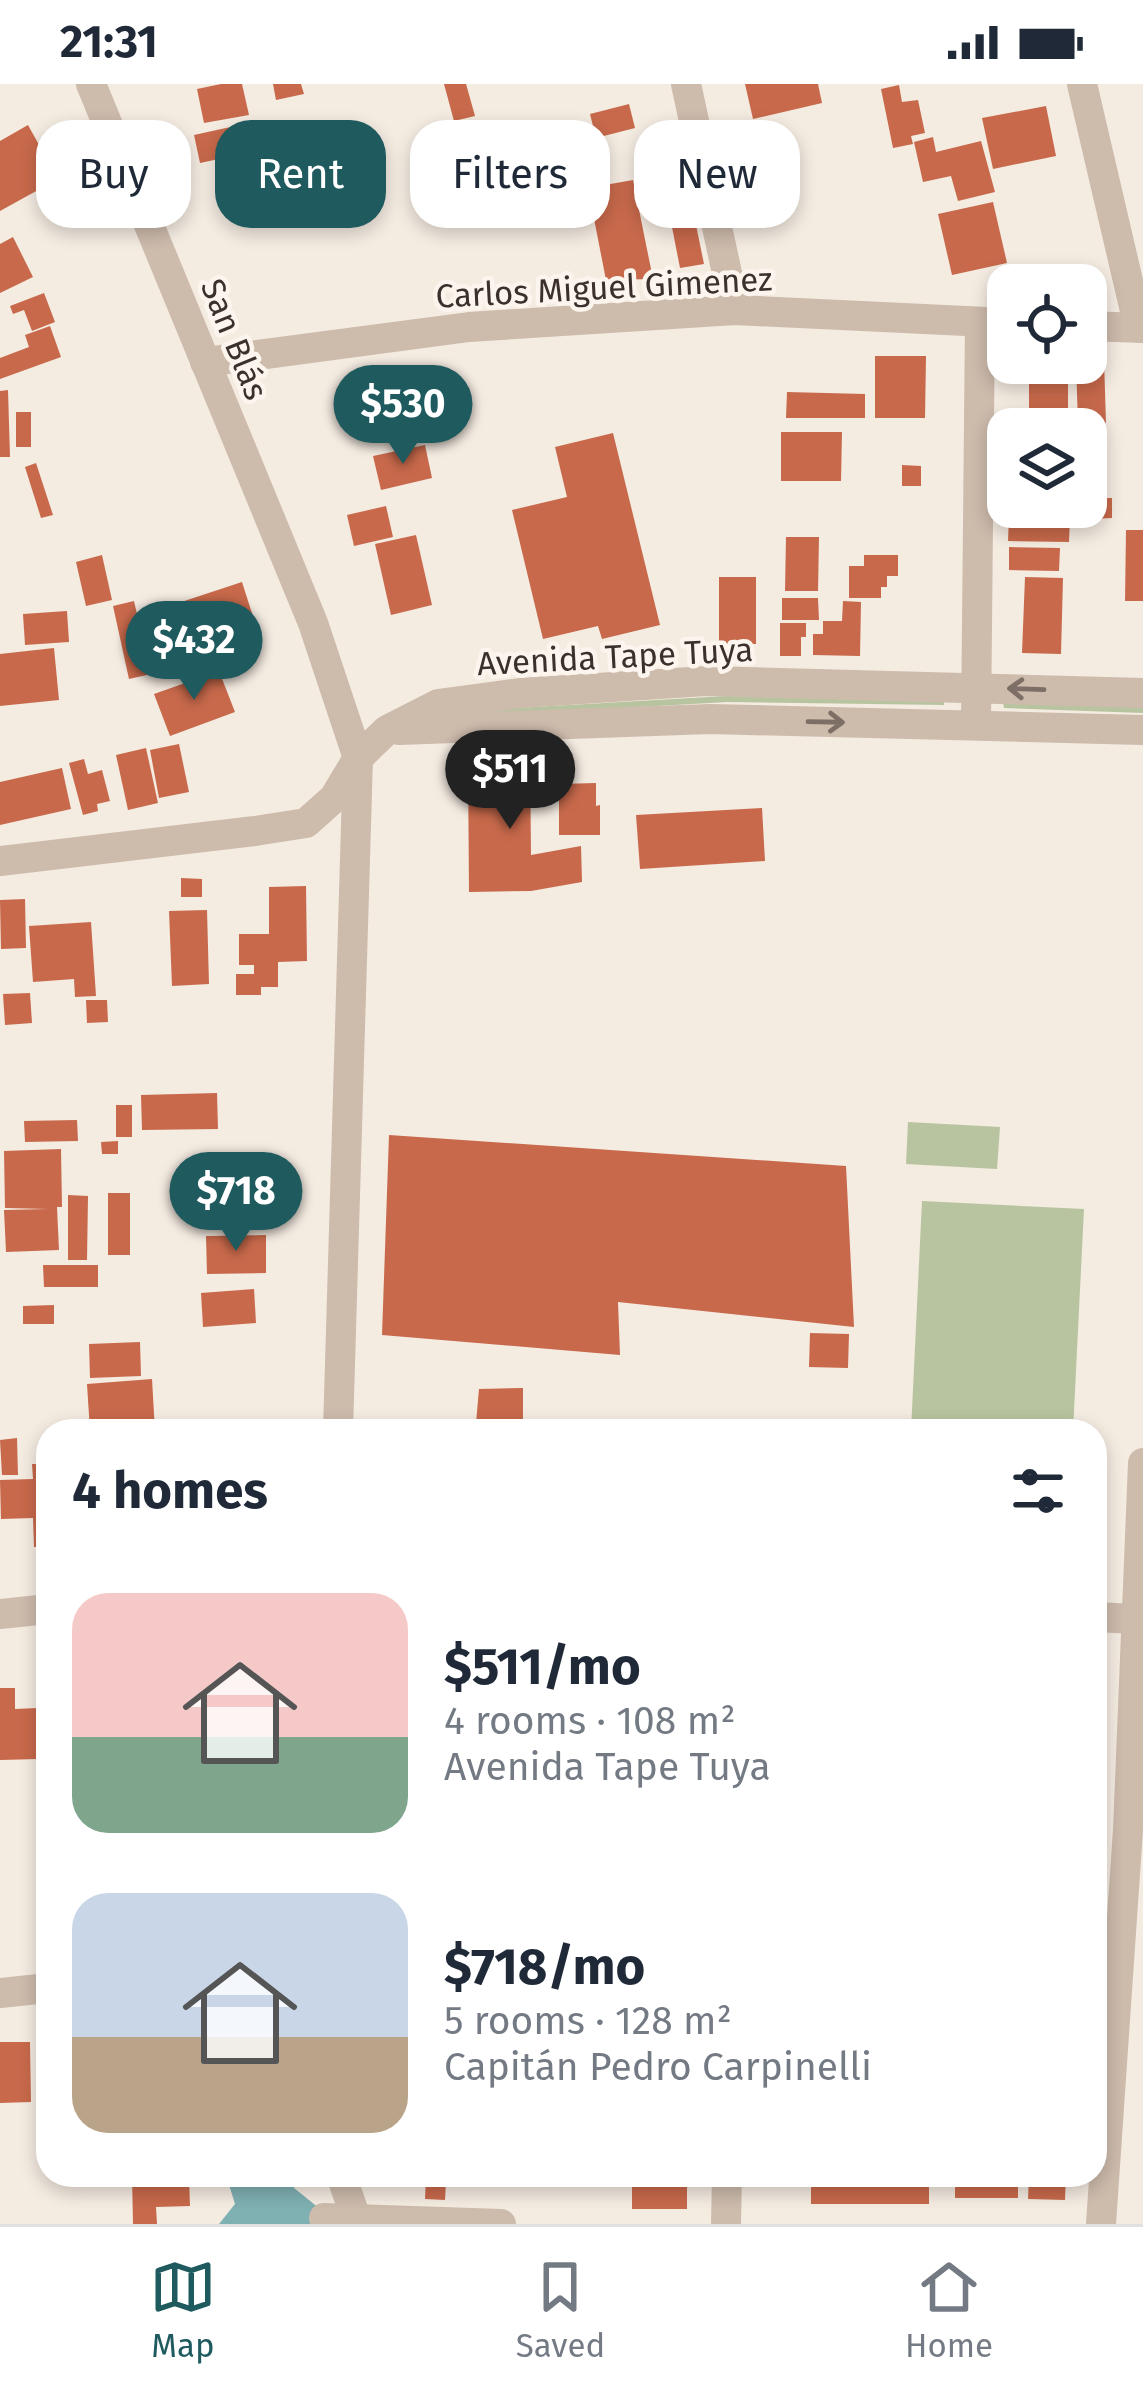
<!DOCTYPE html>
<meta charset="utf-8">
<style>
:root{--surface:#fff;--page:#f6f6f7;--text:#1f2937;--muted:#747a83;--line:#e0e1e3;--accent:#1f5a5e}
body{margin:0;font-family:"Fira Sans",sans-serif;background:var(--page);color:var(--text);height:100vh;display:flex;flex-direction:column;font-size:45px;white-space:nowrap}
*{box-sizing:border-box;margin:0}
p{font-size:39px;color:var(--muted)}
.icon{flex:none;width:66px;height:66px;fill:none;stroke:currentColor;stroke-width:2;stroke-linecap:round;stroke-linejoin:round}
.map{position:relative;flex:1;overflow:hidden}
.drawer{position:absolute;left:36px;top:1335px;width:1071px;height:768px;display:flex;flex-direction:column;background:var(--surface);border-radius:36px;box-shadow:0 6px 18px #0003}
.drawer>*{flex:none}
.hud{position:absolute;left:36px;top:36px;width:1071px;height:108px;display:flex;gap:24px}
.controls{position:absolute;left:987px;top:180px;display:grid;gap:24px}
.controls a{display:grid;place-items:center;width:120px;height:120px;border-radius:24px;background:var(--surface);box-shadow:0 6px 18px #0003;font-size:60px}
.price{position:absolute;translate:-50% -102px;padding:0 27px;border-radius:42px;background:var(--accent);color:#fff;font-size:39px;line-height:78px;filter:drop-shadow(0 3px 6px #0008)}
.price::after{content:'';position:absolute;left:50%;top:72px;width:36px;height:27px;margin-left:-18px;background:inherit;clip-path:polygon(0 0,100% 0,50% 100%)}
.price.on{background:#222;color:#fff}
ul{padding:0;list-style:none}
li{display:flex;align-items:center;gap:36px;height:300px;padding:0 36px}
li span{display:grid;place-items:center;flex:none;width:336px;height:240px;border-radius:36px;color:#555}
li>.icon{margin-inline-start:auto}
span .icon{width:144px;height:144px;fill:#fffc;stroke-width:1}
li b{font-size:51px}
h2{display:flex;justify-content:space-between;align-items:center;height:144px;padding:0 36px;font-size:51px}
.tag{padding:0 42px;border-radius:36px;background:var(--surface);box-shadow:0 6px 18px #0003;font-size:42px;line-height:108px}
.tag.on{background:var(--accent);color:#fff}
.status{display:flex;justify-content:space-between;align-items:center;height:84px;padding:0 60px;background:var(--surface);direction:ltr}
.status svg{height:33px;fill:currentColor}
.tabs{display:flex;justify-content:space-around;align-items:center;height:168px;border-top:3px solid var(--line);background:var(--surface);font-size:33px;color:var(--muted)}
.tabs a{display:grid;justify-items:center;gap:6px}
.tabs .on{color:var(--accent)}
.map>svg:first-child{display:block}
</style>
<div class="status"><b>21:31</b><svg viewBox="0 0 49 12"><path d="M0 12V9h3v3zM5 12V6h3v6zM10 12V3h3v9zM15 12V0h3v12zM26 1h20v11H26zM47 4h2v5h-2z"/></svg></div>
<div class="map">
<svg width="1143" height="2140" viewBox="0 0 1143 2140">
<rect width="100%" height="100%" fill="#f4ebe1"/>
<g fill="#b8c4a0">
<polygon points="726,612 944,618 944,621 727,618 449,634 448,628"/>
<polygon points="1003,618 1143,622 1143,629 1004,624"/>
<polygon points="908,1038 1000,1043 997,1085 906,1080"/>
<polygon points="922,1117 1084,1125 1073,1347 911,1347"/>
</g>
<polygon fill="#7fb0b2" points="226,2091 297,2091 294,2104 335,2137 333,2140 219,2140 235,2120"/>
<g fill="#c8694b">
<polygon points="221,0 242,0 249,31 204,39 197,5"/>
<polygon points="273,0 301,0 304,10 276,16"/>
<polygon points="444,0 466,0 475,32 454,37"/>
<polygon points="745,0 818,0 822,19 753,35"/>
<polygon points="899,1 902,18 918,16 925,49 911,52 913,60 893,64 881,5"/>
<polygon points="629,20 635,44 596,54 590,30"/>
<polygon points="1046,22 1056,72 993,85 982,34"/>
<polygon points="527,36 545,102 508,112 490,46"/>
<polygon points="28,41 58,95 0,127 0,57"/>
<polygon points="235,42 242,70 200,79 194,51"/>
<polygon points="933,53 936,68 981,57 995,108 958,117 951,92 923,98 914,58"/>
<polygon points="599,71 606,96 551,110 544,86"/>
<polygon points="686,92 704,180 680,184 663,97"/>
<polygon points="633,96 653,195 606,196 588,104"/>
<polygon points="993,118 1007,179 952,191 938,130"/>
<polygon points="13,153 33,193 0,209 0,160"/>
<polygon points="44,209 55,238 32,247 24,226 13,230 10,222"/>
<polygon points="50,242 61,273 0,295 0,274 29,263 25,251"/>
<polygon points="875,272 926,272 925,334 875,334"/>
<polygon points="1104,276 1106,339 1078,340 1076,279"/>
<rect x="1029" y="296" width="39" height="49"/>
<polygon points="8,306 10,373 0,373 0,307"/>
<polygon points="787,308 865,310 865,334 786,334"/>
<rect x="16" y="328" width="15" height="35"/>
<rect x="1086" y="346" width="15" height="23"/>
<polygon points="781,348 842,348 841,397 781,397"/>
<polygon points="613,349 660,541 602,555 598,542 543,555 512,426 567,413 555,363"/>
<polygon points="425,361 432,394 381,406 373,372"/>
<polygon points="36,379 53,431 41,434 25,383"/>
<polygon points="902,381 921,382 921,402 902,402"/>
<polygon points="1091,414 1112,414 1112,434 1091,435"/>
<polygon points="386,422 393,453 354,462 347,431"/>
<polygon points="1009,431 1070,432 1069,458 1008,457"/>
<polygon points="1126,446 1143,446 1143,517 1125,517"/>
<polygon points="416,451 432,521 391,531 375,460"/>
<polygon points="786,453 819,453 818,507 785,507"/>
<polygon points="1009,463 1060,464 1059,487 1009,486"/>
<polygon points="102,471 112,516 86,522 76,478"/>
<polygon points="864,471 898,471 898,492 887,492 887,503 881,503 881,514 849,514 849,482 864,482"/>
<rect x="719" y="493" width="37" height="67"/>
<polygon points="1025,493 1063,494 1061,570 1022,569"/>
<polygon points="242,498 259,551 175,578 157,526"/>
<polygon points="782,514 818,514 819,536 782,536"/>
<polygon points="134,517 151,590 129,595 113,522"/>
<polygon points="843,517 861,518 860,572 813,571 813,550 823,550 823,537 842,537"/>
<polygon points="67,527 69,558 25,561 23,530"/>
<polygon points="780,539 806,539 806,553 801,553 801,572 780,572"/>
<polygon points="54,564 59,616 0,622 0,570"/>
<polygon points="219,587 235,628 170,652 154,610"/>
<polygon points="179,660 189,708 159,714 150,666"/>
<polygon points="146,664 158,719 128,726 116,671"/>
<polygon points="530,672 531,771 581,762 582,798 531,807 469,808 468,673"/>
<polygon points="84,675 88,690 102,686 110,717 97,720 98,727 83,731 69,679"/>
<polygon points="62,684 71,725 0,741 0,698"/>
<polygon points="596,699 596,722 600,721 600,751 559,751 559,700"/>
<polygon points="762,724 765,777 640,785 636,731"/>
<polygon points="181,794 202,795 202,813 181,813"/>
<polygon points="306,802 307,877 278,878 278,903 261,903 261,911 236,911 236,890 254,890 254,881 239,881 239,850 269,850 269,803"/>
<polygon points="25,815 26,864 1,865 0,816"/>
<polygon points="207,826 209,900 172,902 169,827"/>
<polygon points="91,838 96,912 75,913 74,895 33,898 29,842"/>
<polygon points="30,909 32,939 5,941 3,910"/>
<polygon points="86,916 107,916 108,938 87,939"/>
<polygon points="217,1009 218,1045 142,1046 141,1011"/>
<rect x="116" y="1021" width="16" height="32"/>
<polygon points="77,1036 78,1057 25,1058 24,1037"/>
<polygon points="389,1051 846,1082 854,1243 618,1218 620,1271 382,1251"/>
<polygon points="118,1057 118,1070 102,1070 101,1058"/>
<polygon points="61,1065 62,1123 57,1123 59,1166 6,1168 4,1126 48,1125 5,1124 4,1067"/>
<rect x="108" y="1109" width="22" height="62"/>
<polygon points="68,1111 88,1112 87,1176 68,1176"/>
<polygon points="266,1151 266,1189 207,1190 206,1152"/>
<polygon points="43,1181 98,1181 98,1203 44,1203"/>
<polygon points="254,1205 256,1239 203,1243 201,1209"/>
<polygon points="54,1221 54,1240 23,1240 23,1222"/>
<polygon points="810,1249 849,1250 848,1284 809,1283"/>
<polygon points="140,1258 141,1292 90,1294 89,1260"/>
<polygon points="152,1295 155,1347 90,1347 87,1300"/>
<polygon points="523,1304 523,1339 476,1339 479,1305"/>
<polygon points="760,1340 760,1347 714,1347 714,1344"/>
<polygon points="17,1354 18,1391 2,1391 0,1356"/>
<polygon points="32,1380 48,1380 48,1463 34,1463 33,1434 1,1435 0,1396 33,1395"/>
<polygon points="0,1604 15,1604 15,1625 38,1624 39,1675 0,1676"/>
<polygon points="0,1958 30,1958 31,2018 0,2019"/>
<polygon points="87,2091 123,2091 123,2098 87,2099"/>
<polygon points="132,2091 155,2091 155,2094 189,2093 190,2122 156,2123 157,2140 133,2140"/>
<polygon points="426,2091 460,2091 460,2098 446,2097 445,2116 425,2115"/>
<polygon points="575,2091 609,2091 609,2095 575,2096"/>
<rect x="632" y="2091" width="55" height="34"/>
<rect x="811" y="2091" width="118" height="29"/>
<rect x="955" y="2091" width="63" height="23"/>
<polygon points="1029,2091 1066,2091 1065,2116 1028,2115"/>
</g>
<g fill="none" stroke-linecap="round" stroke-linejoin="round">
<g stroke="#cdbbac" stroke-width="30">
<polyline points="91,0 313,539 358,674 338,1347"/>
<polyline points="686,0 735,226"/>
<polyline points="1082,0 1139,244"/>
<polyline points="1086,242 1143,244"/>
<polyline points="205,278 469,243 735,226 1008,239"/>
<polyline points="976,641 980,238"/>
<polyline points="0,1530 48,1525"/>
<polyline points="1095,1533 1135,1535"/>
<polyline points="0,1909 48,1904"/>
<polyline points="341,2091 358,2140"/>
<polyline points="324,2134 501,2140"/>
<polyline points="726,2140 727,2091"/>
<polyline points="1101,2140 1128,1746 1143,1379"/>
</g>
<g stroke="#cdbbac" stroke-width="30">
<polyline points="399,646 710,635 1143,646"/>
<polyline points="0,777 255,747 306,739 334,714 358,674 387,646 438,620 520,609 706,597 1143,609"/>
</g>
</g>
<defs><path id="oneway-shaft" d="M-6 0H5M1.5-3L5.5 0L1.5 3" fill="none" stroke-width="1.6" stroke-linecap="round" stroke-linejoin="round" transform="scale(3)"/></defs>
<g stroke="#7d6f65">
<use href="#oneway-shaft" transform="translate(1026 605) rotate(-178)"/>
<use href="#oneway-shaft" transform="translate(826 638) rotate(1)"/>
</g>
<g text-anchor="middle" stroke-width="9" stroke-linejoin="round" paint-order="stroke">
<g font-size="33" fill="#3b302b" stroke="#fbf5ee">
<text transform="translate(604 203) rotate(-3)" y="12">Carlos Miguel Gimenez</text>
<text transform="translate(235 255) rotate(68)" y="12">San Blás</text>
<text transform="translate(615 572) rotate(-3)" y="12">Avenida Tape Tuya</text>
</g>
</g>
</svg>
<div class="controls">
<a><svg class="icon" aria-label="locate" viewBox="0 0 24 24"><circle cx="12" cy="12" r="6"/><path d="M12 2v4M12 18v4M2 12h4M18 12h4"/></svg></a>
<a><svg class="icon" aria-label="layers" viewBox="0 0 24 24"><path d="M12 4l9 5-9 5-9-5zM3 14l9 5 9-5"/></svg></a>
</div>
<b class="price" style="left:403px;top:383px">$530</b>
<b class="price" style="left:194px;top:619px">$432</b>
<b class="price on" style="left:510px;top:748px">$511</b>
<b class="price" style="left:236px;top:1170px">$718</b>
<div class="hud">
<a class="tag">Buy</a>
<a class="tag on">Rent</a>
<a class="tag">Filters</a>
<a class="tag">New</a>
</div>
<section class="drawer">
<h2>4 homes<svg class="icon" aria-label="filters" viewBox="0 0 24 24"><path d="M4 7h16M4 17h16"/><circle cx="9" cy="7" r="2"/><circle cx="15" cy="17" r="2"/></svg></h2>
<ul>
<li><span style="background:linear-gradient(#f6c9c9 60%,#7fa58c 0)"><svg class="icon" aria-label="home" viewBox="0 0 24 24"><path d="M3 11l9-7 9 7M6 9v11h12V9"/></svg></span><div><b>$511/mo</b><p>4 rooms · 108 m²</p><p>Avenida Tape Tuya</p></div></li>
<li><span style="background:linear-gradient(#c9d6e8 60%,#b9a48a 0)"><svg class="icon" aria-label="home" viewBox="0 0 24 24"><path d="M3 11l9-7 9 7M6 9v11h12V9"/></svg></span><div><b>$718/mo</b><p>5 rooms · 128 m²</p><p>Capitán Pedro Carpinelli</p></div></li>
</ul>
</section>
</div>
<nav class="tabs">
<a class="on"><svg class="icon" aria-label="map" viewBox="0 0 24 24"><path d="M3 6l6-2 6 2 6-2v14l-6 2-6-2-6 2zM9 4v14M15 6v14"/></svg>Map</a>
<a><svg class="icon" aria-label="saved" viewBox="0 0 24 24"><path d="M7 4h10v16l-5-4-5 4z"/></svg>Saved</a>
<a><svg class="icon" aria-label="home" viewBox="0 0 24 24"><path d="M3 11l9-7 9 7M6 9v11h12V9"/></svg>Home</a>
</nav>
